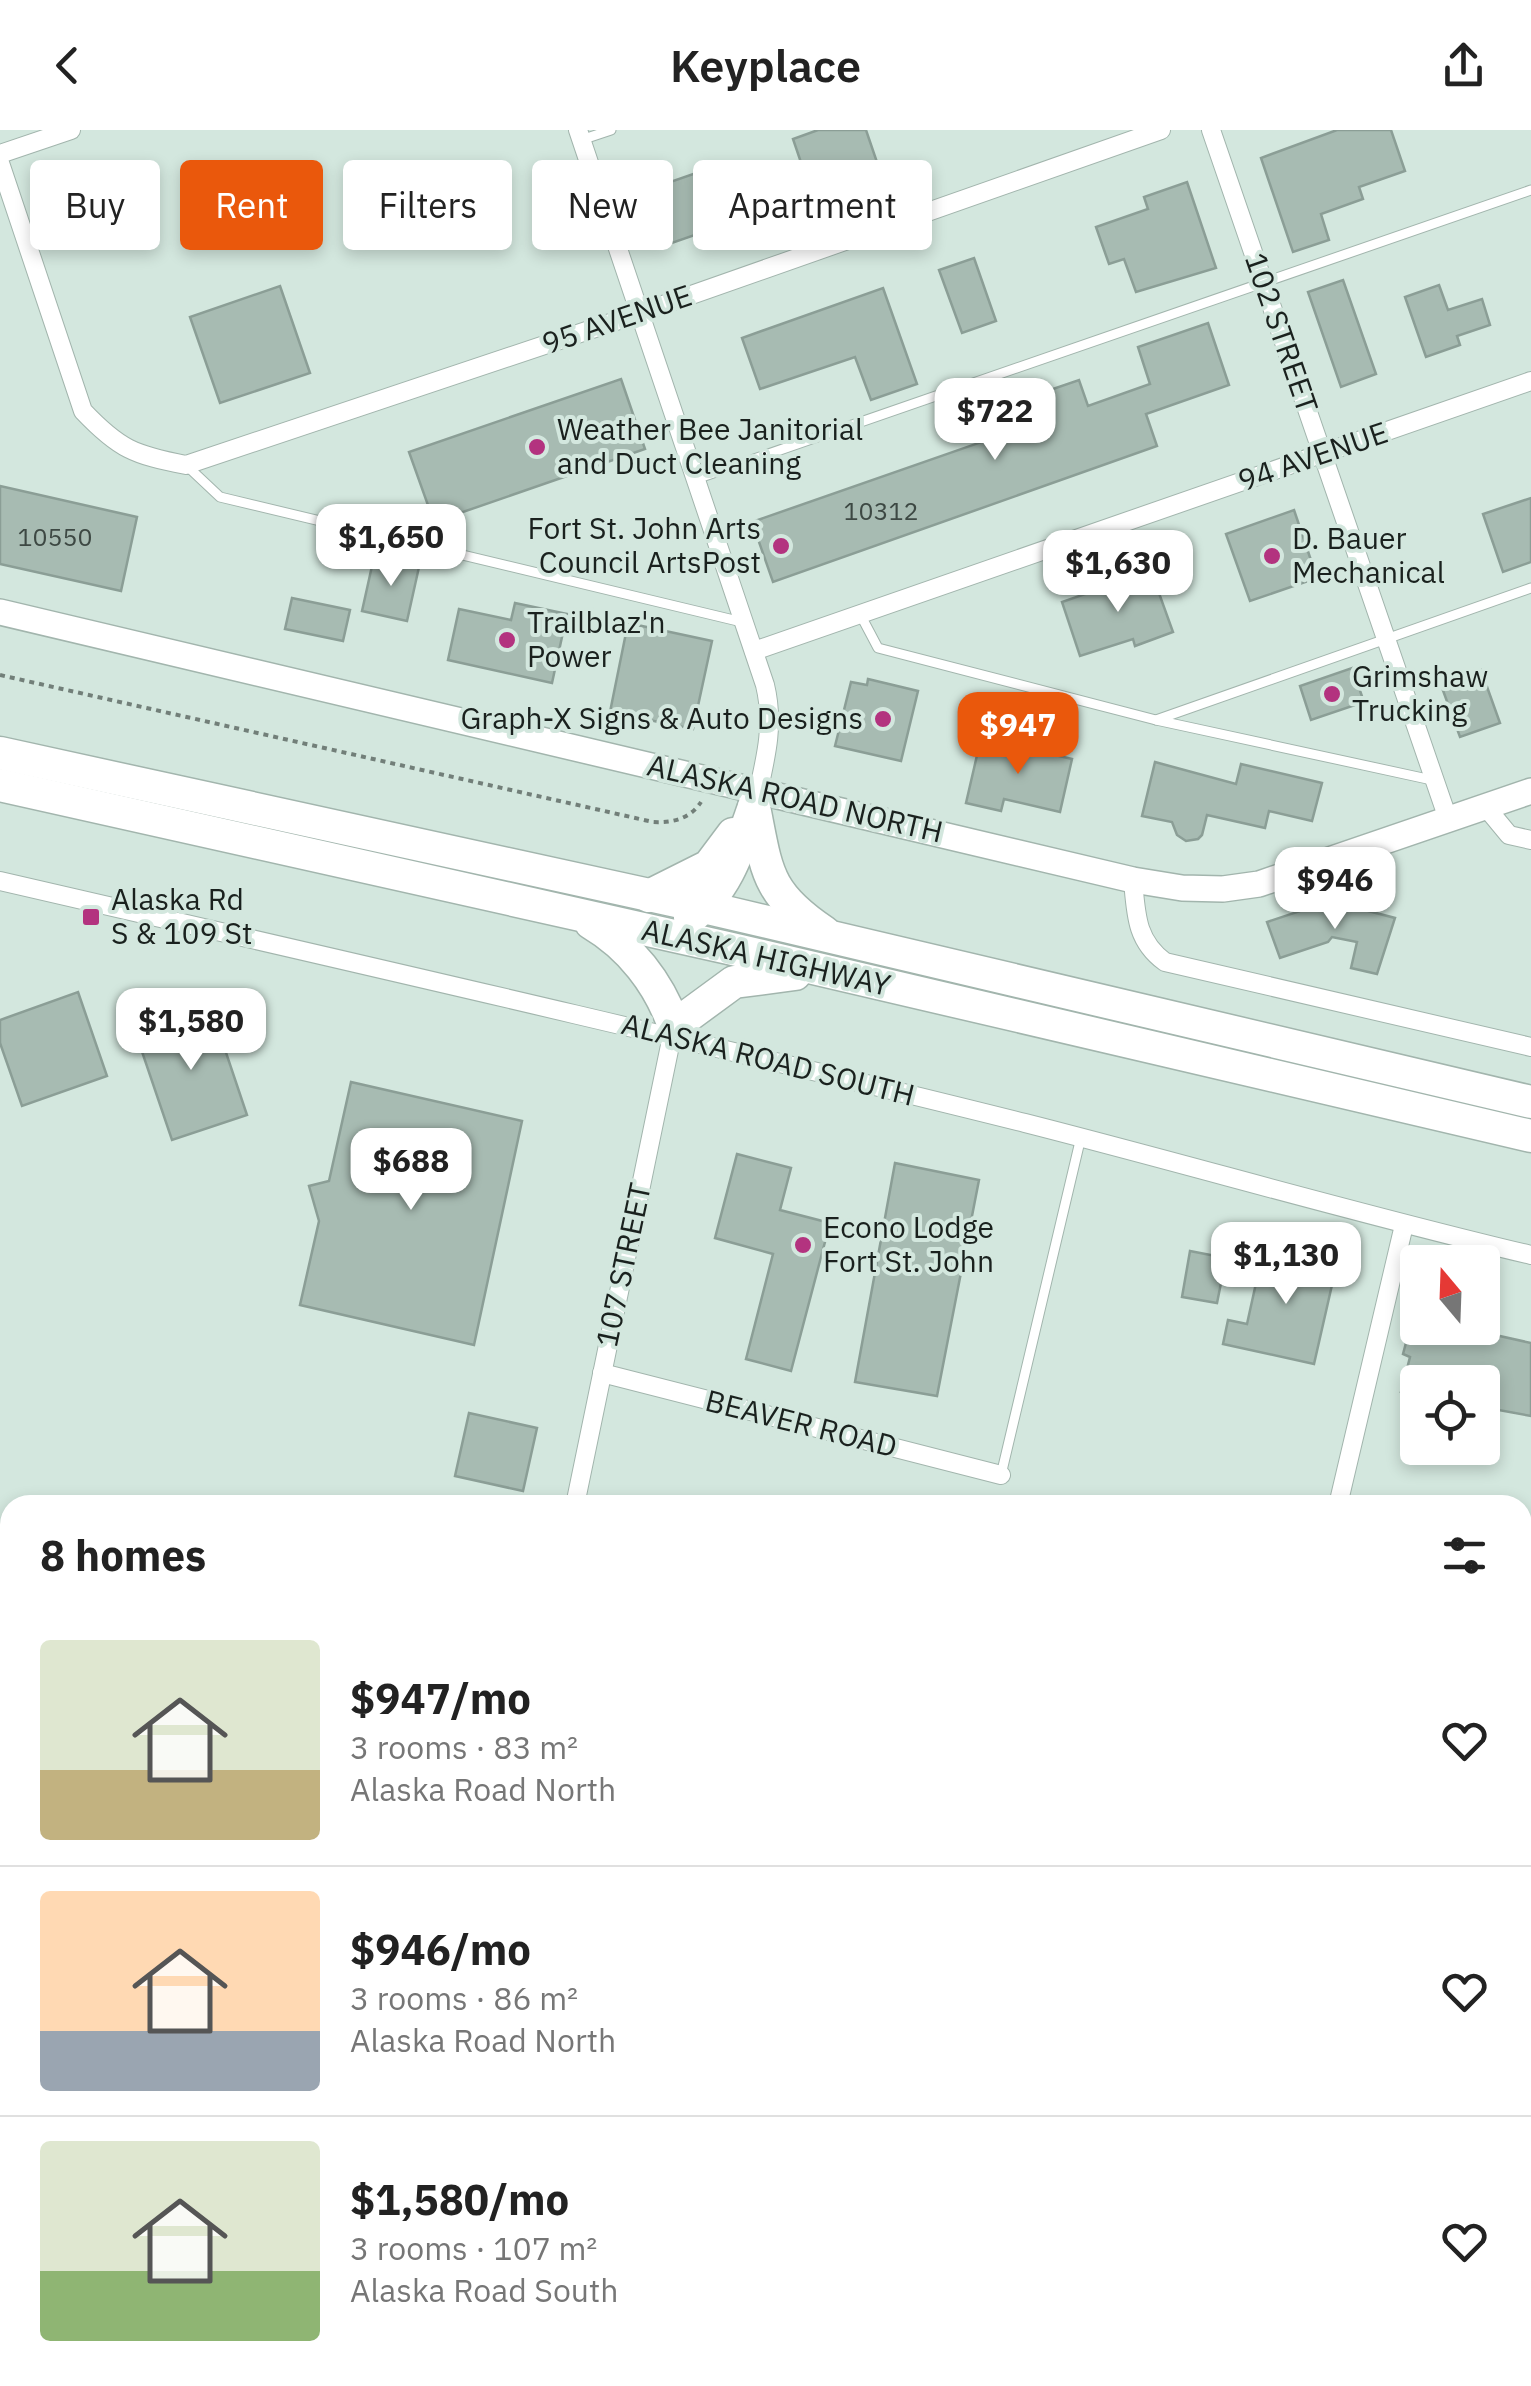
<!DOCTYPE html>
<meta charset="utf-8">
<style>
:root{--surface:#fff;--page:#f2f2f2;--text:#222;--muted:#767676;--line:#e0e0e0;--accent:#ea580c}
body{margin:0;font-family:"IBM Plex Sans",sans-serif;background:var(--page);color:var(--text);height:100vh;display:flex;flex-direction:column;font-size:38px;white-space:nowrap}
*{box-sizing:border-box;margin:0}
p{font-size:32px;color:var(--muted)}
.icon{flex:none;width:55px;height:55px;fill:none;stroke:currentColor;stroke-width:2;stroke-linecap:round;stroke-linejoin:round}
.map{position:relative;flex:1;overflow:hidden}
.sheet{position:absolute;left:0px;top:1365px;width:1532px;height:892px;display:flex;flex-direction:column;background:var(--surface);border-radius:30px 30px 0 0;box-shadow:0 5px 15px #0003}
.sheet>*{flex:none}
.top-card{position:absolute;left:30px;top:30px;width:1000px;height:90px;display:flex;gap:20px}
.needle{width:65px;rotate:341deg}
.fabs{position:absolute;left:1400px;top:1115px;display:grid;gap:20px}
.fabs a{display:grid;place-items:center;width:100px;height:100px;border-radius:10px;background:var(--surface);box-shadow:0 5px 15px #0003;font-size:50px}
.price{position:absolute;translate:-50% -85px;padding:0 22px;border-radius:20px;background:#fff;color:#222;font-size:32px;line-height:65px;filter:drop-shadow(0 2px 5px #0008)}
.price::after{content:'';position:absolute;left:50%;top:60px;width:30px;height:22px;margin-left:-15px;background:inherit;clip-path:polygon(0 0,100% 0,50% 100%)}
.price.active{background:var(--accent);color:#fff}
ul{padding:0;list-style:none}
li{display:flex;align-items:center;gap:30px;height:250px;padding:0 40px}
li+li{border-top:2px solid var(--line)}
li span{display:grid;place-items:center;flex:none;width:280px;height:200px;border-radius:10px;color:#555}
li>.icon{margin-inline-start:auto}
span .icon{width:120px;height:120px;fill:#fffc;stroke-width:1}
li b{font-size:42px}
h2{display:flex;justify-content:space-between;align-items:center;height:120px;padding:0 40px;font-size:42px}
.pill{padding:0 35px;border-radius:10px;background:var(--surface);box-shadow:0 5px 15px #0003;font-size:35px;line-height:90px}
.pill.active{background:var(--accent);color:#fff}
header{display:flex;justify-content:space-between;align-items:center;height:130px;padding:0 40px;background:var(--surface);font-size:45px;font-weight:600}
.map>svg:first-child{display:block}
</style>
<header><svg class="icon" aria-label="back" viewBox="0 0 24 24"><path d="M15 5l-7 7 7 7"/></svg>Keyplace<svg class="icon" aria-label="share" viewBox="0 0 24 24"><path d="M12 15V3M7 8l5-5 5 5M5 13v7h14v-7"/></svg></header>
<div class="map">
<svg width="1531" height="2256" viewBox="0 0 1531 2256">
<rect width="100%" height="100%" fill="#d3e7de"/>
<g fill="#a7bbb2" stroke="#8b9e96" stroke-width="2.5">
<polygon points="818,0 866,0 880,41 812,65 793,9"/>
<polygon points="1337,0 1391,0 1405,41 1359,57 1363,69 1321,84 1329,110 1293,122 1261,28"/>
<polygon points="719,35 738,90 669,114 650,59"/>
<polygon points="1187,52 1216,138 1136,162 1124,129 1109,134 1096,97 1148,79 1144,67"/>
<polygon points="974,128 996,191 962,203 939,140"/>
<polygon points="1343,150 1376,244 1341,257 1308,162"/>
<polygon points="1439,155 1448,180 1482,169 1490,195 1457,206 1460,215 1426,227 1405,167"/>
<polygon points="280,156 310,243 220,273 190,187"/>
<polygon points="883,158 917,254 871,270 855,227 760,259 742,208"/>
<polygon points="1208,193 1229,255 1146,284 1157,316 773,452 752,392 1053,287 1044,262 1079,250 1088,276 1150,254 1138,217"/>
<polygon points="621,249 645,319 434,392 409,322"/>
<polygon points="0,356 137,387 121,461 0,434"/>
<polygon points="1531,368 1531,432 1503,442 1483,384"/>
<polygon points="1294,380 1317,448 1250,471 1226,404"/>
<polygon points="374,427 419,437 407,491 362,481"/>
<polygon points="1151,441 1173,502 1135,516 1133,509 1080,526 1062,472"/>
<polygon points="292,468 350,480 343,511 285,499"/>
<polygon points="515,473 567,484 552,553 448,530 459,479 511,490"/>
<polygon points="628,493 712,511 693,599 610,582"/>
<polygon points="1352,538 1364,572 1311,590 1300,556"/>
<polygon points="1481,540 1500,593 1460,607 1441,555"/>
<polygon points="868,549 918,561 901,631 835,616 851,552 867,555"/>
<polygon points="981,608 1072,629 1060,682 1004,669 1001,681 966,673"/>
<polygon points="1155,632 1236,654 1241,634 1322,653 1312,691 1269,681 1265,698 1207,685 1202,705 1198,709 1186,711 1177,705 1172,692 1142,686"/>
<polygon points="1330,771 1395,788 1377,844 1351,838 1357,812 1332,807 1328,812 1280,828 1267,792"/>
<polygon points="78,862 107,946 22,976 0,913 0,890"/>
<polygon points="210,875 247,985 172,1010 135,901"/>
<polygon points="351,952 522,991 474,1215 300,1175 319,1091 309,1056 329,1051"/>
<polygon points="737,1024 791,1038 780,1080 830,1093 791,1241 746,1229 773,1124 715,1108"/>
<polygon points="895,1033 979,1050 937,1266 855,1252"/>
<polygon points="1264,1117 1337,1133 1314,1234 1223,1214 1228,1190 1247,1194"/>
<polygon points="1190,1121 1226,1128 1217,1173 1182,1167"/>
<polygon points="1410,1198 1464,1198 1531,1213 1531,1286 1482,1277 1482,1252 1418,1252 1418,1265 1401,1262 1410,1227 1403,1224"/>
<polygon points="469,1283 537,1298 523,1361 455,1346"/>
</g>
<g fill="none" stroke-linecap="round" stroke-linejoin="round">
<defs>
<g id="lane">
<polyline points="581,10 611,0"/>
<polyline points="186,335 220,367 742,492"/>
<polyline points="696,349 1531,60"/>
<polyline points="860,484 878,518 1156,590 1432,650"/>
<polyline points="1156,590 1531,458"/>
<polyline points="1001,1345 1081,1007"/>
</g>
<g id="street">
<path d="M 578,0 L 765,555 C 775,596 765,631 756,671"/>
<polyline points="1211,0 1448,689"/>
<polyline points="0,24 71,0"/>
<path d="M 0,33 L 83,281 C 119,319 134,325 186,335 L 640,183 L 1161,0"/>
<polyline points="754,521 1531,251"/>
<polyline points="1485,676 1509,705 1531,710"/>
<path d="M 1133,750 C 1136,784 1136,811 1165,832 L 1531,917"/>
<path d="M 0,751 C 342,830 684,908 1025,993 C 1194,1036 1361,1085 1531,1125"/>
<polyline points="602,1243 1001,1345"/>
<polyline points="575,1375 674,896"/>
<polyline points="1338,1375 1404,1095"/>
<polyline points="0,1655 10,1652"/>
<polyline points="1522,1783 1531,1785"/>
<polyline points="405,2248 406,2256"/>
<polyline points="460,2256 485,2248"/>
</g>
<polyline id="secondary" points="0,482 1133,750 1182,758 1223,759 1259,754 1531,661"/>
<g id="highway">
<polyline points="0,623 704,777 1531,972"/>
<polyline points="0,655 728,818 1531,1006"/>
<path d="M 754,677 C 767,742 766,763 824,802"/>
<polyline points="649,766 709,736 733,704"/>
<path d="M 690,788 C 727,760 739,719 754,677"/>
<path d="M 591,793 C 630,816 659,853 674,896"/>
<polyline points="674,896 734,852 795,844"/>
</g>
</defs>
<use href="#lane" stroke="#a2b5ad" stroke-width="11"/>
<use href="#street" stroke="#a2b5ad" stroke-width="20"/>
<use href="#secondary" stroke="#a2b5ad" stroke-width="28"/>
<use href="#highway" stroke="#a2b5ad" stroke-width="35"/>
<path stroke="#727f79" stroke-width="4" stroke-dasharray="5 5" stroke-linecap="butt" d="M 0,545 L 653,692 C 672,693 690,689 701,672"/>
<use href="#lane" stroke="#fff" stroke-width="9"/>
<use href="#street" stroke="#fff" stroke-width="18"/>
<use href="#secondary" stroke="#fff" stroke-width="25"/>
<use href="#highway" stroke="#fff" stroke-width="32"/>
</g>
<g fill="#b3337f" stroke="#d3e7de" stroke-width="4">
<circle cx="537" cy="317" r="10"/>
<circle cx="781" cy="416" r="10"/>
<circle cx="1272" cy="426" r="10"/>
<circle cx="507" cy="510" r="10"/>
<circle cx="1332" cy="564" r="10"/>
<circle cx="883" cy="589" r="10"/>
<rect x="81" y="777" width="20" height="20" rx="5"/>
<circle cx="803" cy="1115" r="10"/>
</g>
<g text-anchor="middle" stroke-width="8" stroke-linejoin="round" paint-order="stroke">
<g font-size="25" fill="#3d4843">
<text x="881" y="390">10312</text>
<text x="55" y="416">10550</text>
</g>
<g font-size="30" fill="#1a211e" stroke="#d3e7de">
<text transform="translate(617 190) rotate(-19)" y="10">95 AVENUE</text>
<text transform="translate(1281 203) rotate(71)" y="10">102 STREET</text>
<text transform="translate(1313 327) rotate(-19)" y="10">94 AVENUE</text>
<text transform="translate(795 669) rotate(13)" y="10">ALASKA ROAD NORTH</text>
<text transform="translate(766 828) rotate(13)" y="10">ALASKA HIGHWAY</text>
<text transform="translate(768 930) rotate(14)" y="10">ALASKA ROAD SOUTH</text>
<text transform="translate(624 1135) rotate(-78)" y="10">107 STREET</text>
<text transform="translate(801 1294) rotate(14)" y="10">BEAVER ROAD</text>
</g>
<g font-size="30" fill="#1a211e" stroke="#d3e7de" text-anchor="start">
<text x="557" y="310">Weather Bee Janitorial<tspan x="557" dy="34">and Duct Cleaning</tspan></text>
<text x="761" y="409" text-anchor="end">Fort St. John Arts<tspan x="761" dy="34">Council ArtsPost</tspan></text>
<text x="1292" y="419">D. Bauer<tspan x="1292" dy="34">Mechanical</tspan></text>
<text x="527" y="503">Trailblaz'n<tspan x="527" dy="34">Power</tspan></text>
<text x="1352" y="557">Grimshaw<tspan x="1352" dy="34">Trucking</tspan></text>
<text x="863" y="599" text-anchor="end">Graph-X Signs &amp; Auto Designs</text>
<text x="111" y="780">Alaska Rd<tspan x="111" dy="34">S &amp; 109 St</tspan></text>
<text x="823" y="1108">Econo Lodge<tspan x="823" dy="34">Fort St. John</tspan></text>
</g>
</g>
</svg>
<div class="fabs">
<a><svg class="needle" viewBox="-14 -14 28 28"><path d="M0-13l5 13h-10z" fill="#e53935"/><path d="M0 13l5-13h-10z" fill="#767676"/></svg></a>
<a><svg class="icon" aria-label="locate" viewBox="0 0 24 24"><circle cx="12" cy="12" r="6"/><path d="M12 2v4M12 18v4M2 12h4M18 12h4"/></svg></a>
</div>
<b class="price" style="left:995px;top:333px">$722</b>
<b class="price" style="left:391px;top:459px">$1,650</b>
<b class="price" style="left:1118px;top:485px">$1,630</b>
<b class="price active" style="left:1018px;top:647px">$947</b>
<b class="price" style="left:1335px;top:802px">$946</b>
<b class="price" style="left:191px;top:943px">$1,580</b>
<b class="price" style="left:411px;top:1083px">$688</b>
<b class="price" style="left:1286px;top:1177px">$1,130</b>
<div class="top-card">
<a class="pill">Buy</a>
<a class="pill active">Rent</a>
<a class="pill">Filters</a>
<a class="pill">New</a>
<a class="pill">Apartment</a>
</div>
<section class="sheet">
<h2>8 homes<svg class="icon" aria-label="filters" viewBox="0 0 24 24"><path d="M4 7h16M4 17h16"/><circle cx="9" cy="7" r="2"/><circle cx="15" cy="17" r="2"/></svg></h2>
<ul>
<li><span style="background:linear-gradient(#dfe7d0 65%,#c2b280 0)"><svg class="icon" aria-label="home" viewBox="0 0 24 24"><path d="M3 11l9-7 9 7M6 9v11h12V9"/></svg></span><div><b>$947/mo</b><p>3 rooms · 83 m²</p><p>Alaska Road North</p></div><svg class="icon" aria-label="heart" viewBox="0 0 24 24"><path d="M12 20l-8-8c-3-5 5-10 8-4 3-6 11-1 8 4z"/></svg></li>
<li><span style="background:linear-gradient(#ffd9b3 70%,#9aa5b1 0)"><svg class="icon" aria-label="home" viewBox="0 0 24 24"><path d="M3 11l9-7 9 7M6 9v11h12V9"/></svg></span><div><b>$946/mo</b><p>3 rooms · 86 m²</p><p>Alaska Road North</p></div><svg class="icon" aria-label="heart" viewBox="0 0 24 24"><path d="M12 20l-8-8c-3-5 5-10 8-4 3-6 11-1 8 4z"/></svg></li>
<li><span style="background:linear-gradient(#dfe7d0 65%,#8fb573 0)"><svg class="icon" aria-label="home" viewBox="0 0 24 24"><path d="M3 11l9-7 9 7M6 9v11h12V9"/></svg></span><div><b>$1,580/mo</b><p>3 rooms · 107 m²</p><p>Alaska Road South</p></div><svg class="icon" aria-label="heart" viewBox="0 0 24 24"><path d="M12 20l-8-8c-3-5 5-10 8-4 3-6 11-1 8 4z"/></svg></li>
</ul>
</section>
</div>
